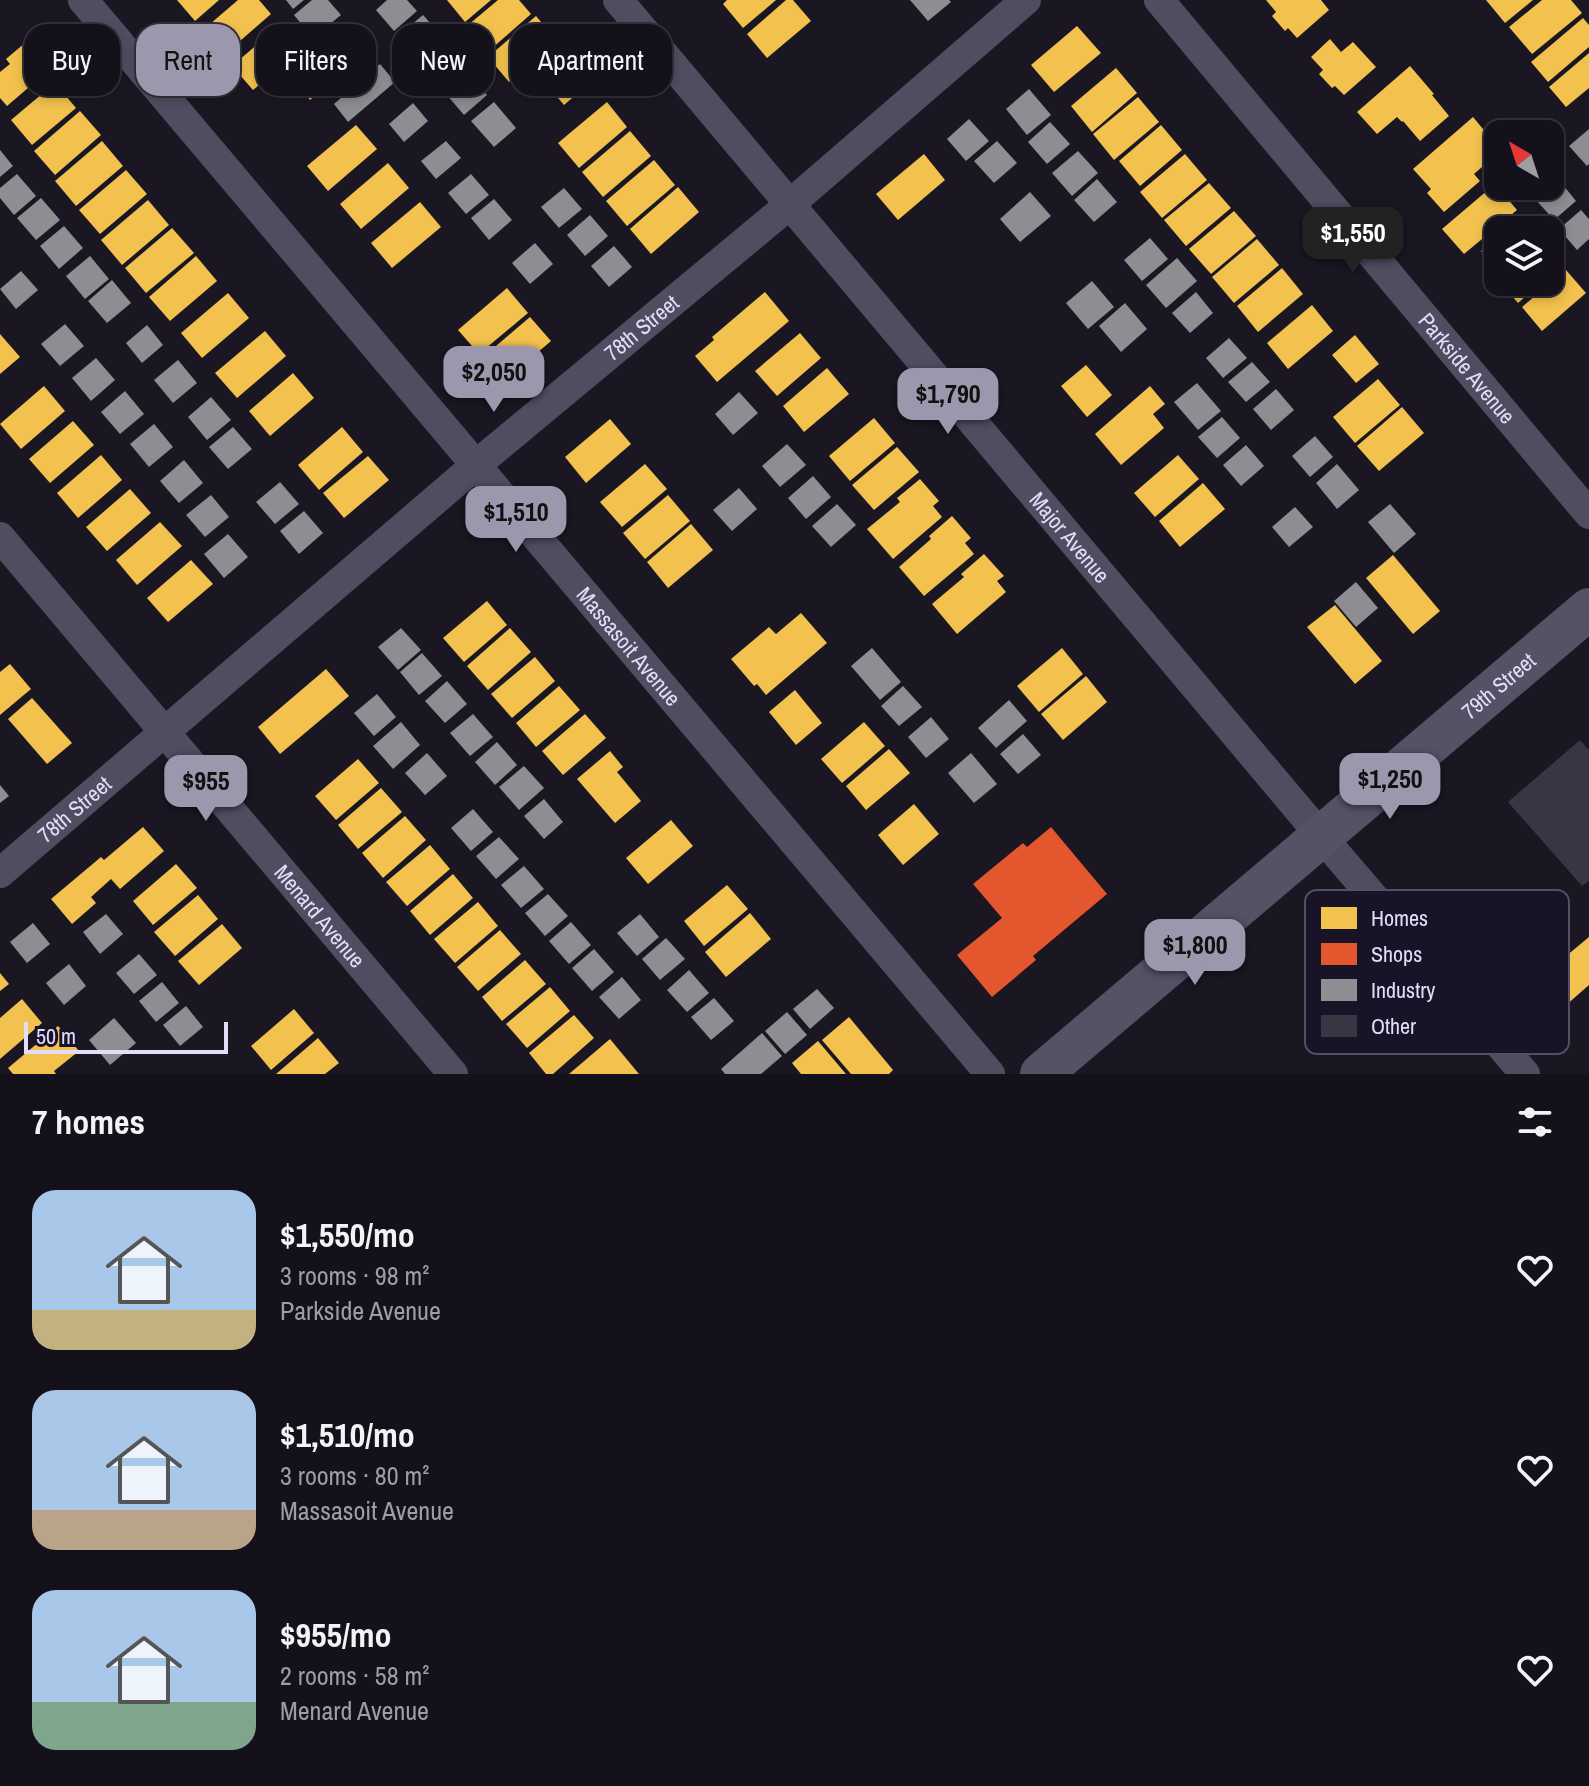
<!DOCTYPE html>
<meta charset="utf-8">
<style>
:root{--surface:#14111a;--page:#211f27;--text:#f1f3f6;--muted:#9d9da2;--line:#333139;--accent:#9d97ae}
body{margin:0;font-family:"Archivo Narrow",sans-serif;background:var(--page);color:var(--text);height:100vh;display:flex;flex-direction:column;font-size:30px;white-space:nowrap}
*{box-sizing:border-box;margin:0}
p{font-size:26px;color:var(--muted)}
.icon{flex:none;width:44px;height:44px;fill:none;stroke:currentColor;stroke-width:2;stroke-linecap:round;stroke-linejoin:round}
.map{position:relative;height:1074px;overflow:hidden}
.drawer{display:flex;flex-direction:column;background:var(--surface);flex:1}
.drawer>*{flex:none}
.guide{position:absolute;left:24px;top:24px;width:800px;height:72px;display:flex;gap:16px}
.needle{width:52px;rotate:321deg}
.tools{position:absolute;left:1484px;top:120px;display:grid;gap:16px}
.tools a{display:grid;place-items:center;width:80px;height:80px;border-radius:16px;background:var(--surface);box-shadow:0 4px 12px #0003,0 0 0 2px var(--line);font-size:40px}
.scale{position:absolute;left:24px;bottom:20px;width:204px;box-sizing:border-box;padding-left:8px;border:4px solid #e3dcfa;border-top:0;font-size:22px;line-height:28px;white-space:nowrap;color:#e3dcfa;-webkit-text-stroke:6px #181326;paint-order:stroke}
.price{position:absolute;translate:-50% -68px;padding:0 18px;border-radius:16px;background:var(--accent);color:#111;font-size:26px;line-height:52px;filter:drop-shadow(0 2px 4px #0008)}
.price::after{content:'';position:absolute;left:50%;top:48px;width:24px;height:18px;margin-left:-12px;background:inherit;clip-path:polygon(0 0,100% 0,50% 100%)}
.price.active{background:#222;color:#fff}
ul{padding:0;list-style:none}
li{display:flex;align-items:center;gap:24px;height:200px;padding:0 32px}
li span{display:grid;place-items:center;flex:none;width:224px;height:160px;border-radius:24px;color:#555}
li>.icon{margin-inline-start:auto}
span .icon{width:96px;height:96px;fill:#fffc;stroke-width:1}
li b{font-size:34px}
h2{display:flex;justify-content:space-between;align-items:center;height:96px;padding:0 32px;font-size:34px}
.tag{padding:0 28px;border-radius:24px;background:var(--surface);box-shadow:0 4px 12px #0003,0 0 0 2px var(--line);font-size:28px;line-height:72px}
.tag.active{background:var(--accent);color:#111}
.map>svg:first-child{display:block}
</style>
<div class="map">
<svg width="1589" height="1074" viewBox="0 0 1589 1074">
<rect width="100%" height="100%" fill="#1a1722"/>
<g fill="#f2c14e">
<polygon points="177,0 219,0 195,21"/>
<polygon points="238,0 259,0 271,14 224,55 203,30"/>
<polygon points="447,0 491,0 465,22"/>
<polygon points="498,0 519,0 531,14 483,56 461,31"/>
<polygon points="727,0 776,0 743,28 723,4"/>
<polygon points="786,0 793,0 811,21 767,58 747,34"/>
<polygon points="1266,0 1321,0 1329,10 1297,38 1288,28 1285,31 1272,16 1276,12"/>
<polygon points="1486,0 1533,0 1505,23"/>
<polygon points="1542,0 1571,0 1582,13 1532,54 1509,27"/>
<polygon points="536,16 557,41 509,82 488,57"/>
<polygon points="1583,18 1589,25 1589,47 1548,82 1531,62"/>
<polygon points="280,25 301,50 253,90 232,66"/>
<polygon points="1077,26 1101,53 1054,92 1031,65"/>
<polygon points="350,30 367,51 310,100 292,79"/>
<polygon points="32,37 56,64 7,106 0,98 0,72 10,64 6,59"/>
<polygon points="1330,39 1341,52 1353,42 1376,67 1344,95 1335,86 1332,88 1319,74 1323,70 1311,57"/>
<polygon points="582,47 597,64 593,67 599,75 564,105 543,80"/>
<polygon points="1589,53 1589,88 1566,107 1549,87"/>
<polygon points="1410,66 1434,94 1432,95 1449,116 1420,141 1403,121 1402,122 1397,117 1377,134 1357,112"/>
<polygon points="1116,68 1137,93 1092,132 1071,106"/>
<polygon points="55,83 76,108 32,145 11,120"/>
<polygon points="1138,97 1159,122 1114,160 1093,134"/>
<polygon points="607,102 627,127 579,168 558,143"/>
<polygon points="80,111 101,135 55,175 34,151"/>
<polygon points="1473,117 1498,147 1498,153 1474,174 1480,181 1444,212 1427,193 1431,189 1413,169"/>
<polygon points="356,125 377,149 328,191 307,166"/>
<polygon points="1161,125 1182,150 1140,186 1119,161"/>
<polygon points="630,131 651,156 603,197 582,172"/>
<polygon points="102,141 123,166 76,206 55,181"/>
<polygon points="924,154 945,180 898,220 876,194"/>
<polygon points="1185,154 1207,180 1162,218 1140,192"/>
<polygon points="654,160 675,185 627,226 606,201"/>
<polygon points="388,163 409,188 361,229 340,204"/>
<polygon points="126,170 147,194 100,234 79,210"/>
<polygon points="1209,183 1231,208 1186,246 1164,220"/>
<polygon points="1495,184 1517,210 1464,254 1442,229"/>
<polygon points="678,187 699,212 651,254 630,229"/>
<polygon points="148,200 169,225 122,265 101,240"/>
<polygon points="420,202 441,227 392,268 371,243"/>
<polygon points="1234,211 1256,236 1211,274 1189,249"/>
<polygon points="1521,217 1532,230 1506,230"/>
<polygon points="172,228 194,253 146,293 125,268"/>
<polygon points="1498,237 1498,272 1481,251"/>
<polygon points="1257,239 1279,265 1234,303 1212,277"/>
<polygon points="1550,250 1562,265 1550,275"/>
<polygon points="196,256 217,281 170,321 149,297"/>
<polygon points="1282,268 1303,294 1258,332 1237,306"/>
<polygon points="1566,270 1586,293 1542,331 1522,307"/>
<polygon points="1500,282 1542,282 1518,303"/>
<polygon points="507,288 528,313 479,354 458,330"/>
<polygon points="765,292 789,321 717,382 695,356 714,340 712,337"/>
<polygon points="228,293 249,318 202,358 181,333"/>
<polygon points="1312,305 1333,331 1288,369 1267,343"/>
<polygon points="530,317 551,341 503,382 482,358"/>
<polygon points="265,331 286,356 237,398 215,373"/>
<polygon points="800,333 821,358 777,396 755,371"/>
<polygon points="0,334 20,357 0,374"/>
<polygon points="1355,335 1379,364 1356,383 1332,355"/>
<polygon points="1086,365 1112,395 1087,417 1061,386"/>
<polygon points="827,368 849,394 804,432 783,406"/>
<polygon points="293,373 314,398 270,436 249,411"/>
<polygon points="1378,379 1400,405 1355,443 1333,417"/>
<polygon points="44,386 65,411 21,449 0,424"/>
<polygon points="1150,386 1165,404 1153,414 1164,428 1121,465 1095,434"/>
<polygon points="1402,407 1424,433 1379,471 1357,446"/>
<polygon points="874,418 895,443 850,481 829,456"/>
<polygon points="610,419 631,444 586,483 565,457"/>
<polygon points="73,421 94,445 50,483 29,459"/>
<polygon points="342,427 363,452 319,490 298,465"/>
<polygon points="897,447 919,472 874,510 852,485"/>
<polygon points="101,455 122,480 78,518 57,493"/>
<polygon points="1178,455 1199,479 1155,517 1134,493"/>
<polygon points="368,456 389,480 344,518 323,493"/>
<polygon points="645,464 667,489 622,527 600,502"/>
<polygon points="920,479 939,501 933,506 942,517 893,559 867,529 900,502 897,498"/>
<polygon points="1203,483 1225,509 1180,547 1159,521"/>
<polygon points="130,489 151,513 107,551 86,527"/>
<polygon points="668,495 690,521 645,559 623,533"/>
<polygon points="952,516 971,538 965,543 974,554 924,596 899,567 931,539 929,536"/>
<polygon points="160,522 182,546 137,585 116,560"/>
<polygon points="691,524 713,550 668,588 647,562"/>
<polygon points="984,554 1004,576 997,581 1006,592 957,634 932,604 964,577 961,574"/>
<polygon points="1393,555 1440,611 1413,634 1366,578"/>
<polygon points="191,560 213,584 168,622 147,598"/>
<polygon points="487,601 507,625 464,662 443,638"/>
<polygon points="1335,605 1382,661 1355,684 1307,627"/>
<polygon points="801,613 827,643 766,695 757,684 754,686 731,659 769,627 776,634"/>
<polygon points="510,628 531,652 488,690 467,666"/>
<polygon points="1062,648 1083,674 1039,712 1017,686"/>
<polygon points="535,657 555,681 512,718 491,694"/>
<polygon points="10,664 31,689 0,715 0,672"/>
<polygon points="326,669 349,696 280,754 258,727"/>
<polygon points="1086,676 1107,702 1063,740 1041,714"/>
<polygon points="559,686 580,710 536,747 516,723"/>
<polygon points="795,690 822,723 796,745 769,712"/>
<polygon points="32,698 72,743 47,764 8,719"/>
<polygon points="585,714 606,738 563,775 542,751"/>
<polygon points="864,722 885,746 842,783 821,759"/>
<polygon points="889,749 910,773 866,810 846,786"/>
<polygon points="610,751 623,767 617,772 641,801 615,823 577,779"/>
<polygon points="358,759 379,783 336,820 315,796"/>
<polygon points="381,788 402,812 358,849 338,825"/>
<polygon points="914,804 939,834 903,865 878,835"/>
<polygon points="405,816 426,840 383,878 362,853"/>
<polygon points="671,820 693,846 648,884 626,858"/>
<polygon points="143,827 164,851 120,889 111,879 91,897 96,903 72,924 51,899 101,857 104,860"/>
<polygon points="430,845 450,869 407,906 386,882"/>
<polygon points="176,864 197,888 153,925 133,901"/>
<polygon points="453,874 473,898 430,935 410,911"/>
<polygon points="727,885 748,909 704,946 684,921"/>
<polygon points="198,895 218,919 175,956 154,932"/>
<polygon points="478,902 498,926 455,963 434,939"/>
<polygon points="750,913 771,939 726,977 705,952"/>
<polygon points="222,924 242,948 199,985 178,961"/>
<polygon points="500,930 521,954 478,991 457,967"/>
<polygon points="1589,937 1589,985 1565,1006 1541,977"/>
<polygon points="525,960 546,984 502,1021 482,997"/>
<polygon points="0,973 9,984 0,991"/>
<polygon points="550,987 570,1011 527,1048 506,1024"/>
<polygon points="22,999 42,1023 0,1059 0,1018"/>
<polygon points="294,1009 314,1033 271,1070 251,1046"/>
<polygon points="574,1015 594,1038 553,1074 546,1074 529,1053"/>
<polygon points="849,1017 893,1070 889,1074 851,1074 822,1040"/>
<polygon points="58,1026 79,1051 54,1071 56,1074 13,1074 8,1068"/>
<polygon points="318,1038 339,1063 325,1074 276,1074"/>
<polygon points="610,1039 639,1074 569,1074"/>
<polygon points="818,1041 846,1074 801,1074 792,1063"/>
</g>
<polygon fill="#e4572e" points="1051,827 1107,894 1033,956 1036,960 992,997 957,955 1002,918 973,884 1023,843 1027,847"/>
<g fill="#8d8d92">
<polygon points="286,0 304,0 293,9"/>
<polygon points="312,0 328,0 341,15 313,38 294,15"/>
<polygon points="387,0 407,0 417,11 394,31 376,10"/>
<polygon points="910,0 949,0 951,2 928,21"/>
<polygon points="423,15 441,35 418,55 400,34"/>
<polygon points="450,42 467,63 438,86 421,66"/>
<polygon points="380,64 395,82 348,122 334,104"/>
<polygon points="469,74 487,95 464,115 446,94"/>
<polygon points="1029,89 1051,115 1027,135 1006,109"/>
<polygon points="494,102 516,128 494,147 471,121"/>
<polygon points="413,103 428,121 404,142 389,124"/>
<polygon points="969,119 989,141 966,161 947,139"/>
<polygon points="1050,122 1070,144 1047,164 1028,142"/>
<polygon points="1589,129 1589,164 1587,166 1569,146"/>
<polygon points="446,141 461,158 436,179 421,161"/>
<polygon points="997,141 1017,163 994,183 974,161"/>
<polygon points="0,150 13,166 0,177"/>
<polygon points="1078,151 1098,173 1072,196 1052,173"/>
<polygon points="17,174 36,196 14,215 0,198 0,188"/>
<polygon points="471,174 489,195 466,214 448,193"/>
<polygon points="1097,179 1117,202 1094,222 1074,200"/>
<polygon points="1559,180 1576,201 1554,220 1536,200"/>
<polygon points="564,188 582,209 559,228 541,207"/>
<polygon points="1030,192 1051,216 1020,242 1000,219"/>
<polygon points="41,198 60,220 36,240 17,218"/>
<polygon points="494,199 512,220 489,240 471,218"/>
<polygon points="1581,210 1589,219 1589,239 1577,250 1559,229"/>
<polygon points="590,215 608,236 585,256 567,235"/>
<polygon points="64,226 83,248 59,269 40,246"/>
<polygon points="1150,238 1168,259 1142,281 1124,260"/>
<polygon points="535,243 553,264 530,284 512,263"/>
<polygon points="614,246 632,267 609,287 591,266"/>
<polygon points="90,256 109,279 85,299 66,276"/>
<polygon points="1177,258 1197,281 1166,308 1146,285"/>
<polygon points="21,271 38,290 16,309 0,289"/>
<polygon points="112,280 131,303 107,323 88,301"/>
<polygon points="1092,281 1114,307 1088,329 1066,303"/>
<polygon points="1196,292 1213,313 1190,333 1172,313"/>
<polygon points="1125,303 1147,329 1121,352 1099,326"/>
<polygon points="65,324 84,346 60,366 41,344"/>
<polygon points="147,325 163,345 142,363 126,343"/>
<polygon points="1229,338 1247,358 1223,378 1206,358"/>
<polygon points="96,358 115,380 91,401 72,378"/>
<polygon points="178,360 197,383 173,403 154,380"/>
<polygon points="1252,362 1270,382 1246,402 1228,382"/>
<polygon points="1197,383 1221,411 1198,430 1174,402"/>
<polygon points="1276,389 1294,410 1271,430 1253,409"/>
<polygon points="125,391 144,414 120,434 101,412"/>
<polygon points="739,392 758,413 733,435 715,414"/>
<polygon points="211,397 231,420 207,440 188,417"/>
<polygon points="1222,417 1240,438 1217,458 1198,437"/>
<polygon points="154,424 173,447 149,467 130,444"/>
<polygon points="233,427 252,449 228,469 209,447"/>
<polygon points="1315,436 1333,457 1310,477 1292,456"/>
<polygon points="787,444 806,465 780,487 762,466"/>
<polygon points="1246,445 1264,466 1241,486 1223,465"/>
<polygon points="184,460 203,483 179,503 160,481"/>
<polygon points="1337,464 1359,490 1337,509 1316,483"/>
<polygon points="813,476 831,497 806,519 788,498"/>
<polygon points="280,482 299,504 275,524 256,502"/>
<polygon points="739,488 757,509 732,531 713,510"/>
<polygon points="211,495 229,517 205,537 186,515"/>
<polygon points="837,504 856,525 831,547 812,526"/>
<polygon points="1390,504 1416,534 1394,553 1368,522"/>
<polygon points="1295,507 1313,527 1289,547 1272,527"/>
<polygon points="304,511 323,533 299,554 280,531"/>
<polygon points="228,534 248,557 224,578 204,554"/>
<polygon points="1356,582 1378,608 1356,627 1334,601"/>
<polygon points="401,628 421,650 398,670 378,647"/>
<polygon points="872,648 901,682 880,700 851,666"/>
<polygon points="422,653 442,676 419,695 400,672"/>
<polygon points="447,681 467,704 445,723 425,701"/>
<polygon points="903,686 922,707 899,726 881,706"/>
<polygon points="377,694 396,717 374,736 354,713"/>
<polygon points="1009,700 1027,721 996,748 978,728"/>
<polygon points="473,714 493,737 470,756 450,733"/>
<polygon points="931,717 949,739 926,758 908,737"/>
<polygon points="401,722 420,745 393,769 373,746"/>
<polygon points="1023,734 1041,755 1018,774 1000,754"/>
<polygon points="497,742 517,765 495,785 475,762"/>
<polygon points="427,753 447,776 425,795 405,773"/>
<polygon points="971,753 997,784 974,803 948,773"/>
<polygon points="524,766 544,788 519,810 499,787"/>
<polygon points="0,785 9,796 0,803"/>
<polygon points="544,799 563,822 544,839 524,816"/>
<polygon points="473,809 493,832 471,851 451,828"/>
<polygon points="499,837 519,859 496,879 476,856"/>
<polygon points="524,866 544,889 521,908 501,885"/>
<polygon points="548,894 568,916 545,936 525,913"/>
<polygon points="106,914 123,934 100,954 83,932"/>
<polygon points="640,914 659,937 637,956 617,933"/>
<polygon points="571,922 591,945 569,964 549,941"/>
<polygon points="33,923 50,944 27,963 10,942"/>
<polygon points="666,938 685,959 660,980 642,959"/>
<polygon points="594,949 614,972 592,991 572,968"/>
<polygon points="139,954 157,975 134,994 116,973"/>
<polygon points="69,964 86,986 64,1005 46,983"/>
<polygon points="689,970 709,993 687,1012 667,990"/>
<polygon points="622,977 641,1000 619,1019 599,997"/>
<polygon points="162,982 179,1003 156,1022 139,1001"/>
<polygon points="817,989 834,1008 810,1029 793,1009"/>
<polygon points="714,998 734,1021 711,1040 691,1017"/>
<polygon points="186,1006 203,1027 180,1046 163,1025"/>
<polygon points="787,1012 807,1035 785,1054 765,1031"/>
<polygon points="114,1018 136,1043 110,1065 89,1040"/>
<polygon points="762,1033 782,1056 761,1074 725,1074 721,1069"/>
</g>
<polygon fill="#393643" points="1580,740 1589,750 1589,881 1582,886 1508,802"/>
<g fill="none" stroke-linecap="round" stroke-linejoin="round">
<g stroke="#504d61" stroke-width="30">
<path id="s1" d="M 83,0 L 990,1074"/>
<path id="s2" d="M 618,0 L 1321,836 L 1525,1074"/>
<path id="s3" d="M 1159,0 L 1589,514"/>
<path id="s4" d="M 0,537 L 453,1074"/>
<path id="s5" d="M 0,873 L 476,465 L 789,205 L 1026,0"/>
</g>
<path stroke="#555266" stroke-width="42" id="s6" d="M 1041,1074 L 1589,609"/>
</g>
<g text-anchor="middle" stroke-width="8" stroke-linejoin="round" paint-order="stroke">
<g font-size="22" fill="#e3dcfa" stroke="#181326">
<text dy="8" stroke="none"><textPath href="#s5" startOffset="842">78th Street</textPath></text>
<text dy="8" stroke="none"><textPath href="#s3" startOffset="480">Parkside Avenue</textPath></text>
<text dy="8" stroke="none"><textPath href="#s2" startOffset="702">Major Avenue</textPath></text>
<text dy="8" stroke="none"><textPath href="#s1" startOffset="846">Massasoit Avenue</textPath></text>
<text dy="8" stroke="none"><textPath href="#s6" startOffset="600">79th Street</textPath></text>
<text dy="8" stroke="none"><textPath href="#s5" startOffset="98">78th Street</textPath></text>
<text dy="8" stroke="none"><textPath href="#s4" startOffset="496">Menard Avenue</textPath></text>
</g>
</g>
<rect x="1305" y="890" width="264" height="164" rx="12" fill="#181326" stroke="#554f66" stroke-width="2"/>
<rect x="1321" y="907" width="36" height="22" fill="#f2c14e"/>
<rect x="1321" y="943" width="36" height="22" fill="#e4572e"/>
<rect x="1321" y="979" width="36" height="22" fill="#8d8d92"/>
<rect x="1321" y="1015" width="36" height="22" fill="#393643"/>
<g font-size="22" fill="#e3dcfa">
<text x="1371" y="926">Homes</text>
<text x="1371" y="962">Shops</text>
<text x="1371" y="998">Industry</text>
<text x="1371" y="1034">Other</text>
</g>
</svg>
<div class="tools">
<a><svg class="needle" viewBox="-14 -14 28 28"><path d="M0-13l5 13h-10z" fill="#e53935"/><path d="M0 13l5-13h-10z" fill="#9d9da2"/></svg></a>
<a><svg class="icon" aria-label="layers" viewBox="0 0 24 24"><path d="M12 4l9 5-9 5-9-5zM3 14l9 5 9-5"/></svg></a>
</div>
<div class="scale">50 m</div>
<b class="price active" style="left:1353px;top:275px">$1,550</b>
<b class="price" style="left:494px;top:414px">$2,050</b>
<b class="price" style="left:948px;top:436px">$1,790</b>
<b class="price" style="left:516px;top:554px">$1,510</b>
<b class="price" style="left:1390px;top:821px">$1,250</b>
<b class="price" style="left:206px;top:823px">$955</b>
<b class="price" style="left:1195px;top:987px">$1,800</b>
<div class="guide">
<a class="tag">Buy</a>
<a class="tag active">Rent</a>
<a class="tag">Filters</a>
<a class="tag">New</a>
<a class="tag">Apartment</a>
</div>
</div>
<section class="drawer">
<h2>7 homes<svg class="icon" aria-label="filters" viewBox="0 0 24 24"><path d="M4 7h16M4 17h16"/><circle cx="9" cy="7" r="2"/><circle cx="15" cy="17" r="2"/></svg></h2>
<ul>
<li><span style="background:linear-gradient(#a9c7e8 75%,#c2b280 0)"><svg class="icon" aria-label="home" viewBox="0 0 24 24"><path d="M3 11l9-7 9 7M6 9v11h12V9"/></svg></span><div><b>$1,550/mo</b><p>3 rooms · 98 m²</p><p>Parkside Avenue</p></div><svg class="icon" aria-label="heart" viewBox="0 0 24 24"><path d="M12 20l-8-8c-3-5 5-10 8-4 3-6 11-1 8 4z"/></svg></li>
<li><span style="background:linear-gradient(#a9c7e8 75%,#b9a48a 0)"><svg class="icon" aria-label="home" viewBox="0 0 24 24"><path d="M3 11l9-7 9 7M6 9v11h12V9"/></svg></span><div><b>$1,510/mo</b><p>3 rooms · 80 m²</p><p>Massasoit Avenue</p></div><svg class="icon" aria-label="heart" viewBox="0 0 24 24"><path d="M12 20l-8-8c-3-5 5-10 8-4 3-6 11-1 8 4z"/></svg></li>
<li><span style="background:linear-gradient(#a9c7e8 70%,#7fa58c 0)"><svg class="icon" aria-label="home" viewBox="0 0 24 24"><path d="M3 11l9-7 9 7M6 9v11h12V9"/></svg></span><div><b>$955/mo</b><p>2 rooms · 58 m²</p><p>Menard Avenue</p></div><svg class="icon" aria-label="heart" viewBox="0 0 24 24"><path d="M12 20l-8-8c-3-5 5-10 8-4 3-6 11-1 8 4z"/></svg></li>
</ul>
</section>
